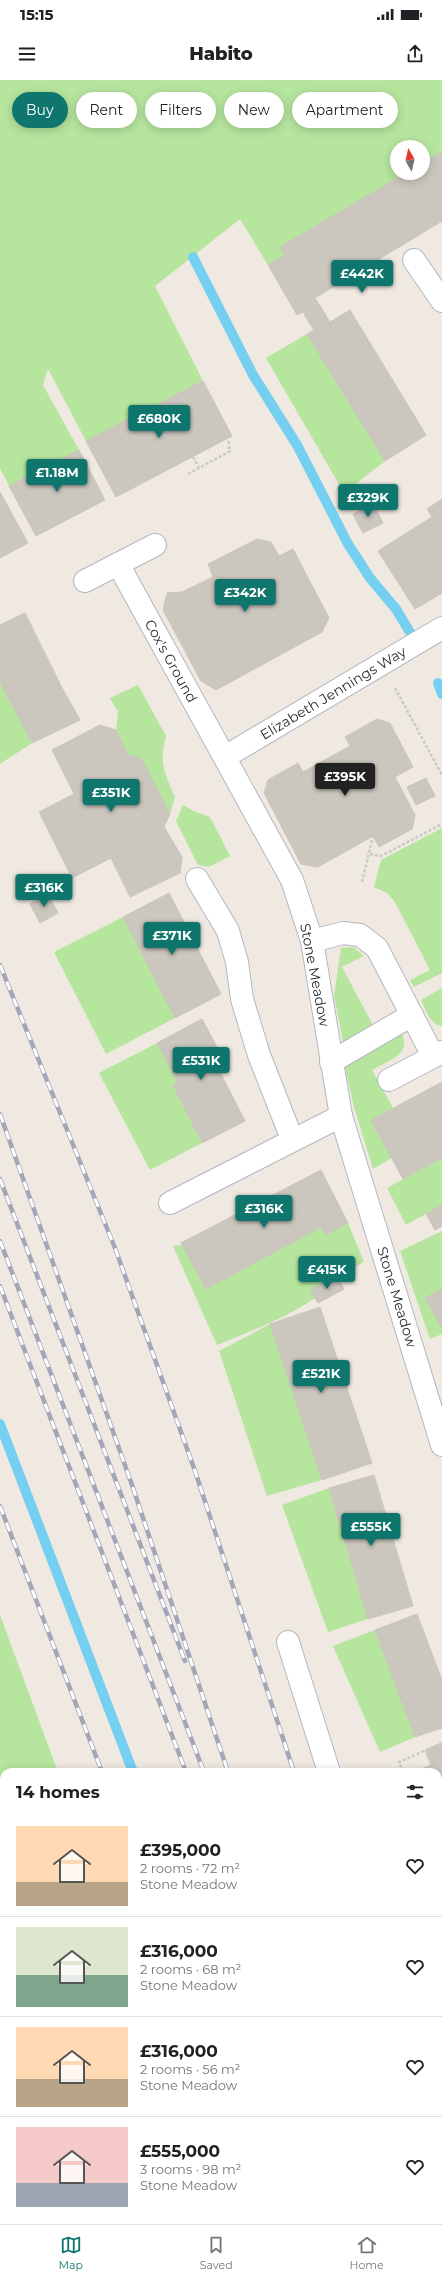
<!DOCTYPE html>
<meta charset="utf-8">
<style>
:root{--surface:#fff;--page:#f2f2f2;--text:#202124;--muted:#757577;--line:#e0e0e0;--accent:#0f766e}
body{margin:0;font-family:Montserrat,sans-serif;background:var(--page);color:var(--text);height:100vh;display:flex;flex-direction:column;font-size:15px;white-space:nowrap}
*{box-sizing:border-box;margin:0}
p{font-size:13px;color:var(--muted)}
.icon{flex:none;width:22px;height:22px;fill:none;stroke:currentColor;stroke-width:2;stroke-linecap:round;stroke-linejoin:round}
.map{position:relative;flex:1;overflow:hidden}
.sheet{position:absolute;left:0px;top:1688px;width:442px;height:456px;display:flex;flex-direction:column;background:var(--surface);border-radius:12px 12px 0 0;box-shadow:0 2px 10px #0003}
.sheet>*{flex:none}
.top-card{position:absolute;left:12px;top:12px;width:418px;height:36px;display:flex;gap:8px}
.needle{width:26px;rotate:352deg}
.fabs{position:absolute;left:390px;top:60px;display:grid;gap:8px}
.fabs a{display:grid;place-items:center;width:40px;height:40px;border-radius:50%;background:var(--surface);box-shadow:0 2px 10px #0003;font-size:20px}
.price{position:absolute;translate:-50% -34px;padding:0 9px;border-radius:4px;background:var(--accent);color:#fff;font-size:13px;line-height:26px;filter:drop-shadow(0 1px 2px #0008)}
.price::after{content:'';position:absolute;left:50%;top:24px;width:12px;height:9px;margin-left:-6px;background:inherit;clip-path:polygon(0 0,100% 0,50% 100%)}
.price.on{background:#222;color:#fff}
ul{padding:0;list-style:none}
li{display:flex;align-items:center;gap:12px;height:100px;padding:0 16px}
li+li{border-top:1px solid var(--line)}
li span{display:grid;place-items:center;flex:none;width:112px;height:80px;border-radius:0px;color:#555}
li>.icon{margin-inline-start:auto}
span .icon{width:48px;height:48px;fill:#fffc;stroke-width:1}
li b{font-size:17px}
h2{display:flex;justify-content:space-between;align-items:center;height:48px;padding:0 16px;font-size:17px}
.tag{padding:0 14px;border-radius:18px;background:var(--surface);box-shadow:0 2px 10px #0003;font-size:14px;line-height:36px}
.tag.on{background:var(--accent);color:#fff}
.status{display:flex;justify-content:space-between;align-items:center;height:28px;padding:0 20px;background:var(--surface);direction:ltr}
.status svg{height:11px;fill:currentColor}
header{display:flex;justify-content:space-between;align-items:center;height:52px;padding:0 16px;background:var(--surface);font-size:18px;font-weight:800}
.tabs{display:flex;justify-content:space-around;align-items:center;height:56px;border-top:1px solid var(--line);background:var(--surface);font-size:11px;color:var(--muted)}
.tabs a{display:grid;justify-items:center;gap:2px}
.tabs .on{color:var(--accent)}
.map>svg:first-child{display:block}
</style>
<div class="status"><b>15:15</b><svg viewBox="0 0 49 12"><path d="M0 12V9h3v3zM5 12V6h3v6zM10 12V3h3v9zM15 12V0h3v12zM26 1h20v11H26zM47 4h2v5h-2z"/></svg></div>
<header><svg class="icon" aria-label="menu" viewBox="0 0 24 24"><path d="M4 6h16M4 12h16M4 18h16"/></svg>Habito<svg class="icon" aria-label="share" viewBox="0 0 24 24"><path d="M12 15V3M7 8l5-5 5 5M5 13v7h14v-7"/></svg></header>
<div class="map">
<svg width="442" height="2144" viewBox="0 0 442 2144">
<rect width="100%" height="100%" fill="#efe9e1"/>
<g fill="#b6e59e">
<polygon points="0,0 442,0 442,72 423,83 423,67 397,67 397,93 406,93 285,164 280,168 285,175 268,185 240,139 155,206 203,301 86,361 48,289 43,305 79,370 9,406 0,388"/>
<polygon points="307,254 385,381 344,413 266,278"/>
<polygon points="0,602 32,663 0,684"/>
<path d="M 138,605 L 166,656 C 159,683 164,692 175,717 L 170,734 L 141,678 L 128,675 L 116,650 L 118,632 L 110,618 Z"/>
<polygon points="183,725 194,731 210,737 230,776 209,787 198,785 176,741"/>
<polygon points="442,748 442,893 414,907 410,900 430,890 395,822 387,813 374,807 381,780"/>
<polygon points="123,837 175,938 106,974 54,872"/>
<polygon points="353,867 364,876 342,887 375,949 344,966 334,916 341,868"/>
<path d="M 442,908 L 442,946 C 430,945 426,930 421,920 Z"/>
<path d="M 401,951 C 413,975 389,980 372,990 L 393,1028 L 371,1040 L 392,1078 L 373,1089 L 354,1027 L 344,983 Z"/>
<polygon points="157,963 178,1003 173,1005 202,1063 150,1090 99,993"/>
<polygon points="442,1078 442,1125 406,1145 387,1108"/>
<path d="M 348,1143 L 364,1182 L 311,1210 L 315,1218 C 285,1239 250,1251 217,1265 L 173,1166 L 183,1165 L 206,1209 L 321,1147 L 325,1155 Z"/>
<polygon points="442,1151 442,1209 425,1218 442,1248 442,1254 430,1259 400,1171"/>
<polygon points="270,1244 322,1400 267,1416 219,1271"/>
<polygon points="329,1408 368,1539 328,1552 282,1425"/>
<polygon points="0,1535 58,1692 4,1692 4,2140 225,2140 226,2144 0,2144"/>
<polygon points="375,1550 415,1657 380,1672 333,1566"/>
</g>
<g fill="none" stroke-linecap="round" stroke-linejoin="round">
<g stroke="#75cff0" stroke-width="10">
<polyline points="193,177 253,295 297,365 348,464 370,498 396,529 411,554"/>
<polyline points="438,603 442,614"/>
<polyline points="0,1344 133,1692"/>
<polyline points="304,2140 305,2144"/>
</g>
</g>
<g fill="#cbc7bf" stroke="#cbc5ba">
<polygon points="442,72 442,141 315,218 330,242 350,230 426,355 385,381 307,254 314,250 308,241 303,232 297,235 268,185 285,175 280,168 285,164 406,93 423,93 423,83"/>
<polygon points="203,301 232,356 116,417 86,361"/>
<polygon points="79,370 105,420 36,456 9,406"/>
<polygon points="0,412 28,463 0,478"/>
<polygon points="442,419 442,513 415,529 378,471 432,437 427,429"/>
<polygon points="373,424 383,443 363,453 353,434"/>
<polygon points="257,459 271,462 279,476 293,469 329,538 322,552 216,610 201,601 163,530 167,513 182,512 213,497 208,484"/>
<polygon points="25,533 62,608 80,640 32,663 0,602 0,545"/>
<polygon points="377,639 390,643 413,687 395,697 415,735 412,749 379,767 373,756 318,787 301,784 264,713 268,700 298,683 303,692 350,666 345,657"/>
<polygon points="100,645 116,650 128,675 141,678 170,734 164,747 182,777 180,793 130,817 111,778 72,798 39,732 74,714 52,670"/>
<polygon points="426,698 435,716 416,725 407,707"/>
<polygon points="169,813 221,914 175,938 123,837"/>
<polygon points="48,814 58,833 40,843 30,824"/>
<polygon points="202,939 225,982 217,986 245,1041 202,1063 173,1005 178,1003 157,963"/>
<polygon points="442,1002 442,1078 403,1099 371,1040"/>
<polygon points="321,1090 348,1143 325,1155 321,1147 206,1209 181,1163"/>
<polygon points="442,1125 442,1146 435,1150 426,1134"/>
<polygon points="337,1196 344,1209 318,1223 310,1210"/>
<polygon points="442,1209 442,1248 425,1218"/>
<polygon points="320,1227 372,1383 322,1400 270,1244"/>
<polygon points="374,1395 413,1526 368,1539 329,1408"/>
<polygon points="417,1534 442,1600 442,1648 415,1657 375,1550"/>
<polygon points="442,1663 442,1734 438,1724 438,1692 424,1692 423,1688 431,1685 425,1670"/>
<polygon points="442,1836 442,1851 438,1841 438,1838"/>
</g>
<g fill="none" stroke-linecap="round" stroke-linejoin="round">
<defs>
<g id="minor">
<polyline points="414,180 442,221"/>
<polyline points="118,484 292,800 312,861 341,1036 442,1365"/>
<polyline points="85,501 155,465"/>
<polyline points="225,677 442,548"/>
<polyline points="197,799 228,851 237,882 242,919 259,975 292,1059"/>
<polyline points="312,861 343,853 360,855 377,868 433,976"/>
<polyline points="331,982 412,935"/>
<polyline points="389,1000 442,972"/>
<polyline points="170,1123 341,1036"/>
<polyline points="288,1562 329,1692"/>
<polyline points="438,2040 442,2052"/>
</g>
</defs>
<use href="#minor" stroke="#b4b7c1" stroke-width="24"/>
<g stroke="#c9c9c9" stroke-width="2.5" stroke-dasharray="3 2" stroke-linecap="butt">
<polyline points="193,377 199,388"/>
<polyline points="188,394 230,371 228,359"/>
<polyline points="395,608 442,695"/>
<polyline points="370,774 381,776 442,744"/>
<polyline points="362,802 373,756"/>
<polyline points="403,1692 399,1682 442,1663"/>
<polyline points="438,1777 442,1787"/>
<polyline points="0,1835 4,1846"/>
<polyline points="113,2140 115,2144"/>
</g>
<use href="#minor" stroke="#fff" stroke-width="22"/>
<defs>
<g id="rail">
<polyline points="0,885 115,1168 195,1391 294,1692"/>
<polyline points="0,1034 132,1405 228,1692"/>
<polyline points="0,1099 185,1581"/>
<polyline points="0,1161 204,1692"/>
<polyline points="0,1206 186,1692"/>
<polyline points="0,1426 102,1692"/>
<polyline points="275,2140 276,2144"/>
<polyline points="349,2140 351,2144"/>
<polyline points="368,2140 370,2144"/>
<polyline points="390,2140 391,2144"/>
<polyline points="429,2140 430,2144"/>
</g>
</defs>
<use href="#rail" stroke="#a3a6b8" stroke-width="4.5"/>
<use href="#rail" stroke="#fff" stroke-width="3" stroke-dasharray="9" stroke-linecap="butt"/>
</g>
<g text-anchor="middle" stroke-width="3" stroke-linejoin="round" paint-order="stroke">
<g font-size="14" fill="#2e2e2e" stroke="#fff">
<text transform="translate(171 581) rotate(61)" y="5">Cox's Ground</text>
<text transform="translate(333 613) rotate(-31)" y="5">Elizabeth Jennings Way</text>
<text transform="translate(315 895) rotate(79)" y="5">Stone Meadow</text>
<text transform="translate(397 1217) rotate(73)" y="5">Stone Meadow</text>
</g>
</g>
</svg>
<div class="fabs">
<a><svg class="needle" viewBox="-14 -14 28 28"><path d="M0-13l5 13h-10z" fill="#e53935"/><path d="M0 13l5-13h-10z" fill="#757577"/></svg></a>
</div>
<b class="price" style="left:362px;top:214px">£442K</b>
<b class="price" style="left:159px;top:359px">£680K</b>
<b class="price" style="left:57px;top:413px">£1.18M</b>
<b class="price" style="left:368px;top:438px">£329K</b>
<b class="price" style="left:245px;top:533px">£342K</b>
<b class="price on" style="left:345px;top:717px">£395K</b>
<b class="price" style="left:111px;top:733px">£351K</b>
<b class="price" style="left:44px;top:828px">£316K</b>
<b class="price" style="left:172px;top:876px">£371K</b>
<b class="price" style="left:201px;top:1001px">£531K</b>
<b class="price" style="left:264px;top:1149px">£316K</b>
<b class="price" style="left:327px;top:1210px">£415K</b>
<b class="price" style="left:321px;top:1314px">£521K</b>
<b class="price" style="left:371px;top:1467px">£555K</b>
<div class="top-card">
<a class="tag on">Buy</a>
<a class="tag">Rent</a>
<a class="tag">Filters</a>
<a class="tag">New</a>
<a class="tag">Apartment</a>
</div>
<section class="sheet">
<h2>14 homes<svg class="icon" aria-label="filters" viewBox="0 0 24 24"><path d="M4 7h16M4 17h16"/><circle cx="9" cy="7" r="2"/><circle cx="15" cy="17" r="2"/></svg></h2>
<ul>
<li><span style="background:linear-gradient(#ffd9b3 70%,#b9a48a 0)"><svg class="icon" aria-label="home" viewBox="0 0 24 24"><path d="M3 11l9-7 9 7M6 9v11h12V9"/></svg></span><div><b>£395,000</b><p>2 rooms · 72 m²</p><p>Stone Meadow</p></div><svg class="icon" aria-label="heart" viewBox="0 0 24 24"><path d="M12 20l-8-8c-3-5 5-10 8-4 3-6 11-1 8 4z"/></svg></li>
<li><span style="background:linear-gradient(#dfe7d0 60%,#7fa58c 0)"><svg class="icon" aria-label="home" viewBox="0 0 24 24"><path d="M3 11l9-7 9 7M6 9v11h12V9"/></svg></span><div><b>£316,000</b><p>2 rooms · 68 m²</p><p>Stone Meadow</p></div><svg class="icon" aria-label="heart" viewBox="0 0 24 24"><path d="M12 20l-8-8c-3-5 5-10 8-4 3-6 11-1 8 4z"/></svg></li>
<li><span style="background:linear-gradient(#ffd9b3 65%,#b9a48a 0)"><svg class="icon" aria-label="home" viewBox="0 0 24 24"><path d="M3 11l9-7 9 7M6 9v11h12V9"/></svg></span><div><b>£316,000</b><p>2 rooms · 56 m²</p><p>Stone Meadow</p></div><svg class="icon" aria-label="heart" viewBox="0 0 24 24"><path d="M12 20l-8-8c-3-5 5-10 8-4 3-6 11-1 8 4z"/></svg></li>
<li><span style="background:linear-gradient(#f6c9c9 70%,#9aa5b1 0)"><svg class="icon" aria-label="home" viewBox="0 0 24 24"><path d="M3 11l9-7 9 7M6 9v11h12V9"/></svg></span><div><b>£555,000</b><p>3 rooms · 98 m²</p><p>Stone Meadow</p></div><svg class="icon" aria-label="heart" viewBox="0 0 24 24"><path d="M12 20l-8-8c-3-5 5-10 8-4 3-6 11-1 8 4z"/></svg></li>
</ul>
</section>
</div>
<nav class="tabs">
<a class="on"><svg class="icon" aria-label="map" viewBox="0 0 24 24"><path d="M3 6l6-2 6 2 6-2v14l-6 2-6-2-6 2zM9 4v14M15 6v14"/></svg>Map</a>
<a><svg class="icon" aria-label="saved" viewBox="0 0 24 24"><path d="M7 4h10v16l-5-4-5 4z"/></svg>Saved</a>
<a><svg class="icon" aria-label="home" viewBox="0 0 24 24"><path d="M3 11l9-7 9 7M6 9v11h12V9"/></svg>Home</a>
</nav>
